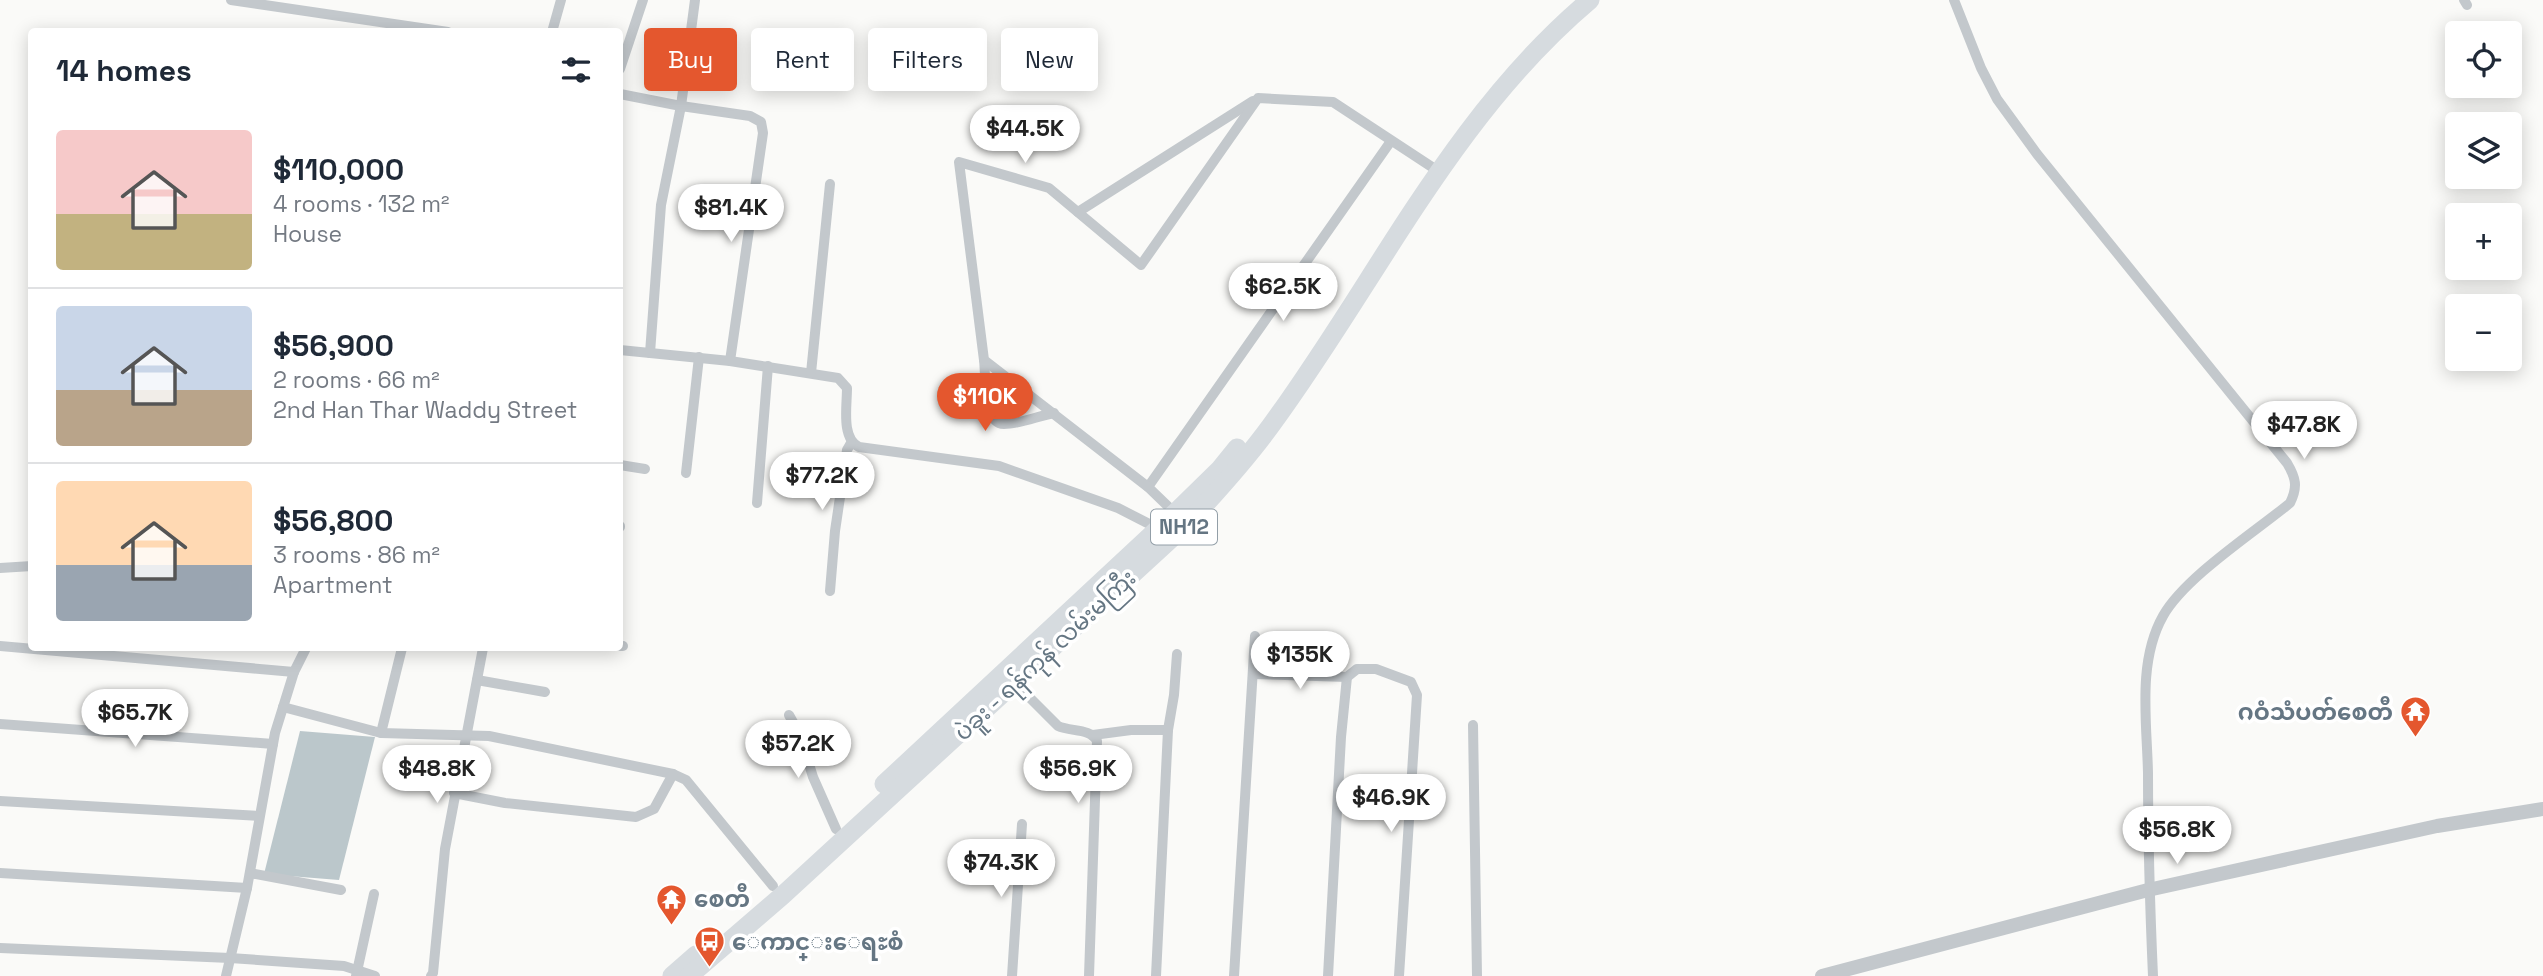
<!DOCTYPE html>
<meta charset="utf-8">
<style>
:root{--surface:#fff;--page:#f2f2f3;--text:#1f2937;--muted:#747a83;--line:#e0e1e3;--accent:#e4572e}
body{margin:0;font-family:"Space Grotesk","Noto Sans Myanmar",sans-serif;background:var(--page);color:var(--text);height:100vh;display:flex;flex-direction:column;font-size:26px;white-space:nowrap}
*{box-sizing:border-box;margin:0}
p{font-size:23px;color:var(--muted)}
.icon{flex:none;width:38px;height:38px;fill:none;stroke:currentColor;stroke-width:2;stroke-linecap:round;stroke-linejoin:round}
.map{position:relative;flex:1;overflow:hidden}
.sheet{position:absolute;left:28px;top:28px;width:595px;height:623px;display:flex;flex-direction:column;background:var(--surface);border-radius:7px;box-shadow:0 4px 18px #0003}
.sheet>*{flex:none}
.top-card{position:absolute;left:644px;top:28px;width:665px;height:63px;display:flex;gap:14px}
.controls{position:absolute;left:2445px;top:21px;display:grid;gap:14px}
.controls a{display:grid;place-items:center;width:77px;height:77px;border-radius:7px;background:var(--surface);box-shadow:0 4px 18px #0003;font-size:35px}
.price{position:absolute;translate:-50% -60px;padding:0 16px;border-radius:24px;background:#fff;color:#222;font-size:23px;line-height:46px;filter:drop-shadow(0 2px 4px #0008)}
.price::after{content:'';position:absolute;left:50%;top:42px;width:21px;height:16px;margin-left:-10px;background:inherit;clip-path:polygon(0 0,100% 0,50% 100%)}
.price.selected{background:var(--accent);color:#fff}
ul{padding:0;list-style:none}
li{display:flex;align-items:center;gap:21px;height:175px;padding:0 28px}
li+li{border-top:2px solid var(--line)}
li span{display:grid;place-items:center;flex:none;width:196px;height:140px;border-radius:7px;color:#555}
li>.icon{margin-inline-start:auto}
span .icon{width:84px;height:84px;fill:#fffc;stroke-width:1}
li b{font-size:30px}
h2{display:flex;justify-content:space-between;align-items:center;height:84px;padding:0 28px;font-size:30px}
.chip{padding:0 24px;border-radius:7px;background:var(--surface);box-shadow:0 4px 18px #0003;font-size:24px;line-height:63px}
.chip.selected{background:var(--accent);color:#fff}
.map>svg:first-child{display:block}
</style>
<div class="map">
<svg width="2543" height="976" viewBox="0 0 2543 976">
<rect width="100%" height="100%" fill="#fafaf8"/>
<polygon fill="#bbc7cb" points="300,731 375,737 339,880 264,874"/>
<g fill="none" stroke-linecap="round" stroke-linejoin="round">
<g stroke="#c3c8cc" stroke-width="10">
<polyline points="231,0 448,32"/>
<path d="M 1954,0 L 1981,68 L 1997,99 L 2037,154 L 2287,463 C 2296,478 2298,487 2290,503 C 2255,532 2185,577 2163,616 C 2137,662 2147,723 2148,773 C 2148,841 2150,908 2153,976"/>
<polyline points="2464,0 2467,5"/>
<polyline points="552,32 561,0"/>
<polyline points="620,69 643,0"/>
<polyline points="620,94 681,106 750,116 761,122 763,133 730,361"/>
<polyline points="1078,212 1253,101"/>
<path d="M 620,350 L 730,361 L 838,378 L 847,388 C 847,407 841,438 859,447 L 999,466 L 1118,508 L 1161,530"/>
<polyline points="650,353 661,205 681,106 695,0"/>
<path d="M 984,360 C 986,376 983,424 1004,424 C 1020,424 1038,416 1054,413"/>
<polyline points="811,373 830,184"/>
<polyline points="620,465 645,469"/>
<polyline points="686,473 699,357"/>
<polyline points="1148,487 1391,141"/>
<polyline points="757,503 768,366"/>
<polyline points="1175,513 1148,487 984,360 959,162 1049,188 1141,265 1258,98 1333,102 1438,171"/>
<polyline points="620,527 620,526"/>
<polyline points="0,568 32,566"/>
<polyline points="830,591 835,531 847,450 851,443"/>
<polyline points="0,646 294,672 275,733 247,888 226,976"/>
<polyline points="620,646 623,646"/>
<polyline points="294,672 306,648"/>
<polyline points="1253,674 1347,677"/>
<path d="M 1011,679 L 1058,726 C 1071,732 1090,728 1097,741 L 1089,976"/>
<polyline points="477,680 545,692"/>
<polyline points="283,707 381,733 489,736 673,774 686,780 773,886"/>
<polyline points="789,715 800,735 813,777 836,829"/>
<polyline points="0,724 273,744"/>
<polyline points="1473,725 1477,976"/>
<polyline points="381,733 402,648"/>
<polyline points="1093,735 1131,730 1168,730"/>
<polyline points="454,793 505,803 636,817 654,809 673,774"/>
<polyline points="0,801 259,816"/>
<polyline points="0,873 247,888"/>
<polyline points="250,873 341,890"/>
<polyline points="0,948 230,958 344,966 375,976"/>
<polyline points="356,976 374,894"/>
<polyline points="431,976 433,973 445,849 483,648"/>
<polyline points="1012,976 1022,824"/>
<polyline points="1156,976 1168,730 1174,695 1177,654"/>
<polyline points="1234,976 1255,636"/>
<polyline points="1328,976 1341,737 1347,677 1357,669 1376,669 1411,682 1417,695 1399,976"/>
</g>
<polyline stroke="#c3c8cc" stroke-width="14" points="1822,976 2148,890 2437,826 2543,809"/>
<g stroke="#d6dbdf" stroke-width="19">
<polyline points="884,784 1175,513 1220,469 1237,448"/>
<polyline points="672,976 696,955"/>
<path d="M 689,976 L 783,895 L 1186,525 C 1216,493 1246,460 1272,424 C 1377,281 1452,116 1590,0"/>
</g>
</g>
<defs>
<symbol id="temple-pin" viewBox="-11 -11 22 30"><path d="M0 17L-7.5 6A9.5 9.5 0 1 1 7.5 6Z" fill="#e4572e" stroke="#fff"/><path d="M0-6L5-2H3V0L6.5 2.5H4V6H1.5V3h-3V6H-4V2.5H-6.5L-3 0V-2H-5Z" fill="#fff"/></symbol>
<symbol id="bus-pin" viewBox="-11 -11 22 30"><path d="M0 17L-7.5 6A9.5 9.5 0 1 1 7.5 6Z" fill="#e4572e" stroke="#fff"/><path d="M-5-6H5V4H4V6H2V4H-2V6H-4V4H-5ZM-3.5-4V0h7V-4ZM-3.5 1.2v1.5H-2V1.2ZM2 1.2v1.5H3.5V1.2Z" fill="#fff"/></symbol>
</defs>
<g fill-rule="evenodd">
<use href="#temple-pin" x="2398" y="694" width="35" height="47"/>
<use href="#temple-pin" x="654" y="882" width="35" height="47"/>
<use href="#bus-pin" x="692" y="924" width="35" height="47"/>
</g>
<g text-anchor="middle" stroke-width="7" stroke-linejoin="round" paint-order="stroke">
<rect fill="#fff" stroke="#939fa8" stroke-width="2" x="1151" y="509.5" width="66" height="35" rx="5"/>
<g font-size="21" font-weight="bold" fill="#657683">
<text x="1184" y="534">NH12</text>
</g>
<g font-size="23" fill="#657683" stroke="#fff">
<text transform="translate(1045 655) rotate(-43)" y="8">ပဲခူး - ရန်ကုန် လမ်းမကြီး</text>
</g>
<g font-size="23" font-weight="bold" fill="#657683" stroke="#fff" text-anchor="start">
<text x="2393" y="720" text-anchor="end">ဂဝံသံပတ်စေတီ</text>
<text x="694" y="907">စေတီ</text>
<text x="732" y="950">ေကာင္းေရႊစံ</text>
</g>
</g>
</svg>
<div class="controls">
<a><svg class="icon" aria-label="locate" viewBox="0 0 24 24"><circle cx="12" cy="12" r="6"/><path d="M12 2v4M12 18v4M2 12h4M18 12h4"/></svg></a>
<a><svg class="icon" aria-label="layers" viewBox="0 0 24 24"><path d="M12 4l9 5-9 5-9-5zM3 14l9 5 9-5"/></svg></a>
<a>+</a>
<a>−</a>
</div>
<b class="price" style="left:1025px;top:165px">$44.5K</b>
<b class="price" style="left:731px;top:244px">$81.4K</b>
<b class="price" style="left:1283px;top:323px">$62.5K</b>
<b class="price selected" style="left:985px;top:433px">$110K</b>
<b class="price" style="left:2304px;top:461px">$47.8K</b>
<b class="price" style="left:822px;top:512px">$77.2K</b>
<b class="price" style="left:1300px;top:691px">$135K</b>
<b class="price" style="left:135px;top:749px">$65.7K</b>
<b class="price" style="left:798px;top:780px">$57.2K</b>
<b class="price" style="left:437px;top:805px">$48.8K</b>
<b class="price" style="left:1078px;top:805px">$56.9K</b>
<b class="price" style="left:1391px;top:834px">$46.9K</b>
<b class="price" style="left:2177px;top:866px">$56.8K</b>
<b class="price" style="left:1001px;top:899px">$74.3K</b>
<div class="top-card">
<a class="chip selected">Buy</a>
<a class="chip">Rent</a>
<a class="chip">Filters</a>
<a class="chip">New</a>
</div>
<section class="sheet">
<h2>14 homes<svg class="icon" aria-label="filters" viewBox="0 0 24 24"><path d="M4 7h16M4 17h16"/><circle cx="9" cy="7" r="2"/><circle cx="15" cy="17" r="2"/></svg></h2>
<ul>
<li><span style="background:linear-gradient(#f6c9c9 60%,#c2b280 0)"><svg class="icon" aria-label="home" viewBox="0 0 24 24"><path d="M3 11l9-7 9 7M6 9v11h12V9"/></svg></span><div><b>$110,000</b><p>4 rooms · 132 m²</p><p>House</p></div></li>
<li><span style="background:linear-gradient(#c9d6e8 60%,#b9a48a 0)"><svg class="icon" aria-label="home" viewBox="0 0 24 24"><path d="M3 11l9-7 9 7M6 9v11h12V9"/></svg></span><div><b>$56,900</b><p>2 rooms · 66 m²</p><p>2nd Han Thar Waddy Street</p></div></li>
<li><span style="background:linear-gradient(#ffd9b3 60%,#9aa5b1 0)"><svg class="icon" aria-label="home" viewBox="0 0 24 24"><path d="M3 11l9-7 9 7M6 9v11h12V9"/></svg></span><div><b>$56,800</b><p>3 rooms · 86 m²</p><p>Apartment</p></div></li>
</ul>
</section>
</div>
